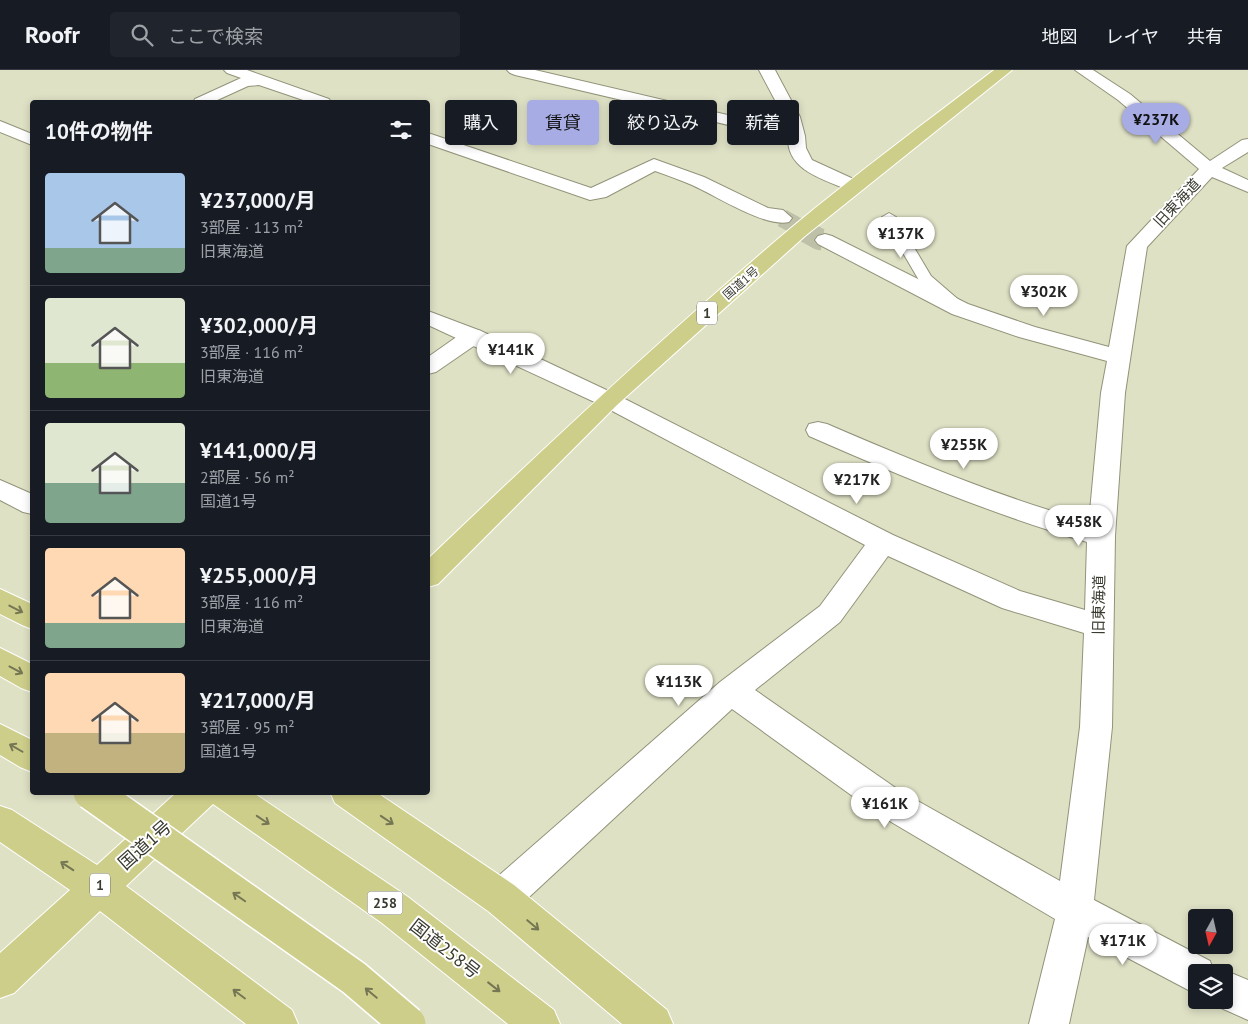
<!DOCTYPE html>
<html lang="ja">
<meta charset="utf-8">
<style>
:root{--surface:#171b24;--page:#20242c;--text:#f1f3f6;--muted:#9ea1a6;--line:#363941;--accent:#a7ade4}
body{margin:0;font-family:"PT Sans","Noto Sans JP",sans-serif;background:var(--page);color:var(--text);height:100vh;display:flex;flex-direction:column;font-size:19px;white-space:nowrap}
*{box-sizing:border-box;margin:0}
p{font-size:16px;color:var(--muted)}
.icon{flex:none;width:28px;height:28px;fill:none;stroke:currentColor;stroke-width:2;stroke-linecap:round;stroke-linejoin:round}
.map{position:relative;flex:1;overflow:hidden}
.sheet{position:absolute;left:30px;top:30px;width:400px;height:695px;display:flex;flex-direction:column;background:var(--surface);border-radius:5px;box-shadow:0 2px 8px #0003}
.sheet>*{flex:none}
.top-card{position:absolute;left:445px;top:30px;width:475px;height:45px;display:flex;gap:10px}
.needle{width:32px;rotate:188deg}
.controls{position:absolute;left:1188px;top:839px;display:grid;gap:10px}
.controls a{display:grid;place-items:center;width:45px;height:45px;border-radius:5px;background:var(--surface);box-shadow:0 2px 8px #0003;font-size:25px}
.price{position:absolute;translate:-50% -42px;padding:0 11px;border-radius:18px;background:#fff;color:#222;font-size:16px;line-height:32px;filter:drop-shadow(0 1px 2px #0008)}
.price::after{content:'';position:absolute;left:50%;top:30px;width:15px;height:11px;margin-left:-8px;background:inherit;clip-path:polygon(0 0,100% 0,50% 100%)}
.price.on{background:var(--accent);color:#111}
ul{padding:0;list-style:none}
li{display:flex;align-items:center;gap:15px;height:125px;padding:0 15px}
li+li{border-top:1px solid var(--line)}
li span{display:grid;place-items:center;flex:none;width:140px;height:100px;border-radius:5px;color:#555}
li>.icon{margin-inline-start:auto}
span .icon{width:60px;height:60px;fill:#fffc;stroke-width:1}
li b{font-size:21px}
h2{display:flex;justify-content:space-between;align-items:center;height:60px;padding:0 15px;font-size:21px}
.tag{padding:0 18px;border-radius:5px;background:var(--surface);box-shadow:0 2px 8px #0003;font-size:18px;line-height:45px}
.tag.on{background:var(--accent);color:#111}
header{display:flex;align-items:center;gap:30px;box-sizing:border-box;height:70px;padding:0 25px;background:var(--surface);border-bottom:1px solid var(--line)}
header strong{font-size:24px}
nav{display:flex;gap:28px;margin-inline-start:auto;font-size:18px}
.search{width:350px;height:45px;background:var(--page);display:flex;align-items:center;gap:12px;box-sizing:border-box;padding:0 18px;border-radius:5px;color:var(--muted);font-size:19px}
.map>svg:first-child{display:block}
</style>
<header>
<strong>Roofr</strong>
<div class="search"><svg class="icon" aria-label="search" viewBox="0 0 24 24"><circle cx="10" cy="10" r="6"/><path d="M15 15l6 6"/></svg>ここで検索</div>
<nav><a>地図</a><a>レイヤ</a><a>共有</a></nav>
</header>
<div class="map">
<svg width="1248" height="954" viewBox="0 0 1248 954">
<rect width="100%" height="100%" fill="#dfe1c5"/>
<g fill="none" stroke-linecap="round" stroke-linejoin="round">
<polyline stroke="#bec0a7" stroke-width="18" stroke-dasharray="18 9" stroke-linecap="butt" points="782,148 806,161"/>
<polyline stroke="#bec0a7" stroke-width="22" stroke-dasharray="22 11" stroke-linecap="butt" points="803,160 819,169 825,170"/>
<defs>
<polygon id="service" points="889,143 896,147 931,206 960,231 963,234 960,237 950,237 920,212 882,147"/>
<g id="minor">
<polygon points="224,0 247,0 329,29 331,32 309,32 259,15 248,16 213,32 193,32 195,29 241,8 227,3"/>
<path d="M 507,0 L 535,0 L 787,59 L 784,47 L 759,0 L 775,0 L 800,47 L 805,66 L 806,78 L 812,90 L 860,112 L 863,116 L 860,120 L 854,121 L 848,120 C 824,109 788,101 788,69 L 515,5 L 510,3 Z"/>
<path d="M 1075,0 L 1093,0 L 1130,24 L 1210,91 L 1242,70 L 1248,69 L 1248,82 L 1222,98 L 1248,110 L 1248,122 L 1212,107 L 1147,177 L 1125,323 L 1115,466 L 1112,657 L 1094,830 L 1210,891 L 1214,902 L 1196,902 L 1196,924 L 1088,867 L 1069,954 L 1029,954 L 1055,849 L 876,743 L 732,639 L 514,841 L 501,846 L 488,841 L 483,828 L 488,815 L 720,612 L 820,536 L 865,475 L 601,335 L 597,330 L 601,325 L 609,322 L 617,325 L 893,465 L 1020,521 L 1085,540 L 1087,472 C 992,444 900,406 809,366 L 806,360 L 809,354 L 818,352 L 827,354 C 913,391 999,427 1089,452 L 1101,323 L 1107,291 L 1019,267 L 952,244 L 818,174 L 815,170 L 818,166 L 825,164 L 832,166 L 968,234 L 1035,257 L 1109,277 L 1127,176 L 1199,99 L 1118,30 ZM 888,486 L 1002,538 L 1084,563 L 1080,657 L 1060,811 L 900,721 L 755,620 L 840,552 Z"/>
<path d="M 428,63 L 591,118 L 654,89 L 704,107 L 768,138 L 783,140 L 792,148 L 789,152 C 765,158 715,125 692,115 C 680,110 667,105 655,101 L 606,127 L 590,130 L 428,74 Z"/>
<polygon points="473,259 481,261 484,266 481,271 436,302 428,304 428,287 465,261"/>
<polygon points="0,410 32,424 32,444 23,442 0,430"/>
<polygon points="1224,900 1248,910 1248,950 1210,933 1209,930 1224,930 1224,902 1217,902"/>
</g>
<g id="tertiary">
<polygon points="0,51 32,64 32,75 0,62"/>
<polygon points="428,241 481,261 617,325 621,330 617,335 609,338 601,335 428,255"/>
</g>
<g id="trunk">
<path d="M 994,0 L 1012,0 L 805,166 L 617,335 L 438,514 L 428,517 L 428,489 C 546,376 666,264 791,158 C 857,103 926,52 994,0 Z"/>
<polygon points="0,519 32,534 32,559 22,555 0,544"/>
<polygon points="0,578 32,594 32,622 21,618 0,606"/>
<polygon points="0,654 32,670 32,702 20,697 0,685"/>
<polygon points="177,722 252,722 408,827 554,940 560,954 508,954 382,853 213,734 126,816 292,940 298,954 246,954 100,841 14,923 0,928 0,883 70,820 0,772 0,736 12,740 97,795"/>
<polygon points="330,722 376,722 514,815 667,940 673,954 622,954 488,841 335,733"/>
</g>
</defs>
<use href="#service" stroke="#929379" stroke-width="2"/>
<use href="#minor" stroke="#929379" stroke-width="2"/>
<use href="#tertiary" stroke="#929379" stroke-width="2"/>
<use href="#trunk" stroke="#fff" stroke-width="2"/>
<use href="#service" fill="#fff" fill-rule="evenodd"/>
<use href="#minor" fill="#fff" fill-rule="evenodd"/>
<use href="#tertiary" fill="#fff" fill-rule="evenodd"/>
<use href="#trunk" fill="#cece8b" fill-rule="evenodd"/>
<defs>
<polyline id="trunk-bridge" points="91,722 354,908 408,954"/>
</defs>
<use href="#trunk-bridge" stroke="#fff" stroke-width="38" stroke-linecap="butt"/>
<use href="#trunk-bridge" stroke="#cece8b" stroke-width="35"/>
</g>
<defs><path id="oneway-shaft" d="M-6 0H5M1.5-3L5.5 0L1.5 3" fill="none" stroke-width="1.6" stroke-linecap="round" stroke-linejoin="round" transform="scale(1.25)"/></defs>
<g stroke="#757654">
<use href="#oneway-shaft" transform="translate(16 539) rotate(27)"/>
<use href="#oneway-shaft" transform="translate(16 600) rotate(28)"/>
<use href="#oneway-shaft" transform="translate(16 678) rotate(-150)"/>
<use href="#oneway-shaft" transform="translate(263 750) rotate(34)"/>
<use href="#oneway-shaft" transform="translate(387 750) rotate(34)"/>
<use href="#oneway-shaft" transform="translate(67 796) rotate(-147)"/>
<use href="#oneway-shaft" transform="translate(239 827) rotate(-145)"/>
<use href="#oneway-shaft" transform="translate(533 855) rotate(40)"/>
<use href="#oneway-shaft" transform="translate(494 917) rotate(38)"/>
<use href="#oneway-shaft" transform="translate(371 923) rotate(-140)"/>
<use href="#oneway-shaft" transform="translate(239 924) rotate(-143)"/>
</g>
<g text-anchor="middle" stroke-width="4" stroke-linejoin="round" paint-order="stroke">
<g font-size="12" fill="#3a3b30" stroke="#fff">
<text transform="translate(741 213) rotate(-41)" y="4">国道1号</text>
</g>
<g fill="#fff" stroke="#75766e" stroke-width="1">
<rect x="697" y="231.5" width="20" height="23" rx="4"/>
<rect x="90" y="803.5" width="20" height="23" rx="4"/>
<rect x="367.5" y="821.5" width="35" height="23" rx="4"/>
</g>
<g font-size="14" font-weight="bold" fill="#3a3b30">
<text x="707" y="248">1</text>
<text x="100" y="820">1</text>
<text x="385" y="838">258</text>
</g>
<g font-size="15" fill="#3a3b30" stroke="#fff">
<text transform="translate(1177 133) rotate(-47)" y="5">旧東海道</text>
<text transform="translate(1099 535) rotate(-89)" y="5">旧東海道</text>
</g>
<g font-size="18" fill="#3a3b30" stroke="#fff">
<text transform="translate(145 775) rotate(-42)" y="6">国道1号</text>
<text transform="translate(445 879) rotate(38)" y="6">国道258号</text>
</g>
</g>
</svg>
<div class="controls">
<a><svg class="needle" viewBox="-14 -14 28 28"><path d="M0-13l5 13h-10z" fill="#e53935"/><path d="M0 13l5-13h-10z" fill="#9ea1a6"/></svg></a>
<a><svg class="icon" aria-label="layers" viewBox="0 0 24 24"><path d="M12 4l9 5-9 5-9-5zM3 14l9 5 9-5"/></svg></a>
</div>
<b class="price on" style="left:1156px;top:75px">¥237K</b>
<b class="price" style="left:901px;top:189px">¥137K</b>
<b class="price" style="left:1044px;top:247px">¥302K</b>
<b class="price" style="left:511px;top:305px">¥141K</b>
<b class="price" style="left:964px;top:400px">¥255K</b>
<b class="price" style="left:857px;top:435px">¥217K</b>
<b class="price" style="left:1079px;top:477px">¥458K</b>
<b class="price" style="left:679px;top:637px">¥113K</b>
<b class="price" style="left:885px;top:759px">¥161K</b>
<b class="price" style="left:1123px;top:896px">¥171K</b>
<div class="top-card">
<a class="tag">購入</a>
<a class="tag on">賃貸</a>
<a class="tag">絞り込み</a>
<a class="tag">新着</a>
</div>
<section class="sheet">
<h2>10件の物件<svg class="icon" aria-label="filters" viewBox="0 0 24 24"><path d="M4 7h16M4 17h16"/><circle cx="9" cy="7" r="2"/><circle cx="15" cy="17" r="2"/></svg></h2>
<ul>
<li><span style="background:linear-gradient(#a9c7e8 75%,#7fa58c 0)"><svg class="icon" aria-label="home" viewBox="0 0 24 24"><path d="M3 11l9-7 9 7M6 9v11h12V9"/></svg></span><div><b>¥237,000/月</b><p>3部屋 · 113 m²</p><p>旧東海道</p></div></li>
<li><span style="background:linear-gradient(#dfe7d0 65%,#8fb573 0)"><svg class="icon" aria-label="home" viewBox="0 0 24 24"><path d="M3 11l9-7 9 7M6 9v11h12V9"/></svg></span><div><b>¥302,000/月</b><p>3部屋 · 116 m²</p><p>旧東海道</p></div></li>
<li><span style="background:linear-gradient(#dfe7d0 60%,#7fa58c 0)"><svg class="icon" aria-label="home" viewBox="0 0 24 24"><path d="M3 11l9-7 9 7M6 9v11h12V9"/></svg></span><div><b>¥141,000/月</b><p>2部屋 · 56 m²</p><p>国道1号</p></div></li>
<li><span style="background:linear-gradient(#ffd9b3 75%,#7fa58c 0)"><svg class="icon" aria-label="home" viewBox="0 0 24 24"><path d="M3 11l9-7 9 7M6 9v11h12V9"/></svg></span><div><b>¥255,000/月</b><p>3部屋 · 116 m²</p><p>旧東海道</p></div></li>
<li><span style="background:linear-gradient(#ffd9b3 60%,#c2b280 0)"><svg class="icon" aria-label="home" viewBox="0 0 24 24"><path d="M3 11l9-7 9 7M6 9v11h12V9"/></svg></span><div><b>¥217,000/月</b><p>3部屋 · 95 m²</p><p>国道1号</p></div></li>
</ul>
</section>
</div>
